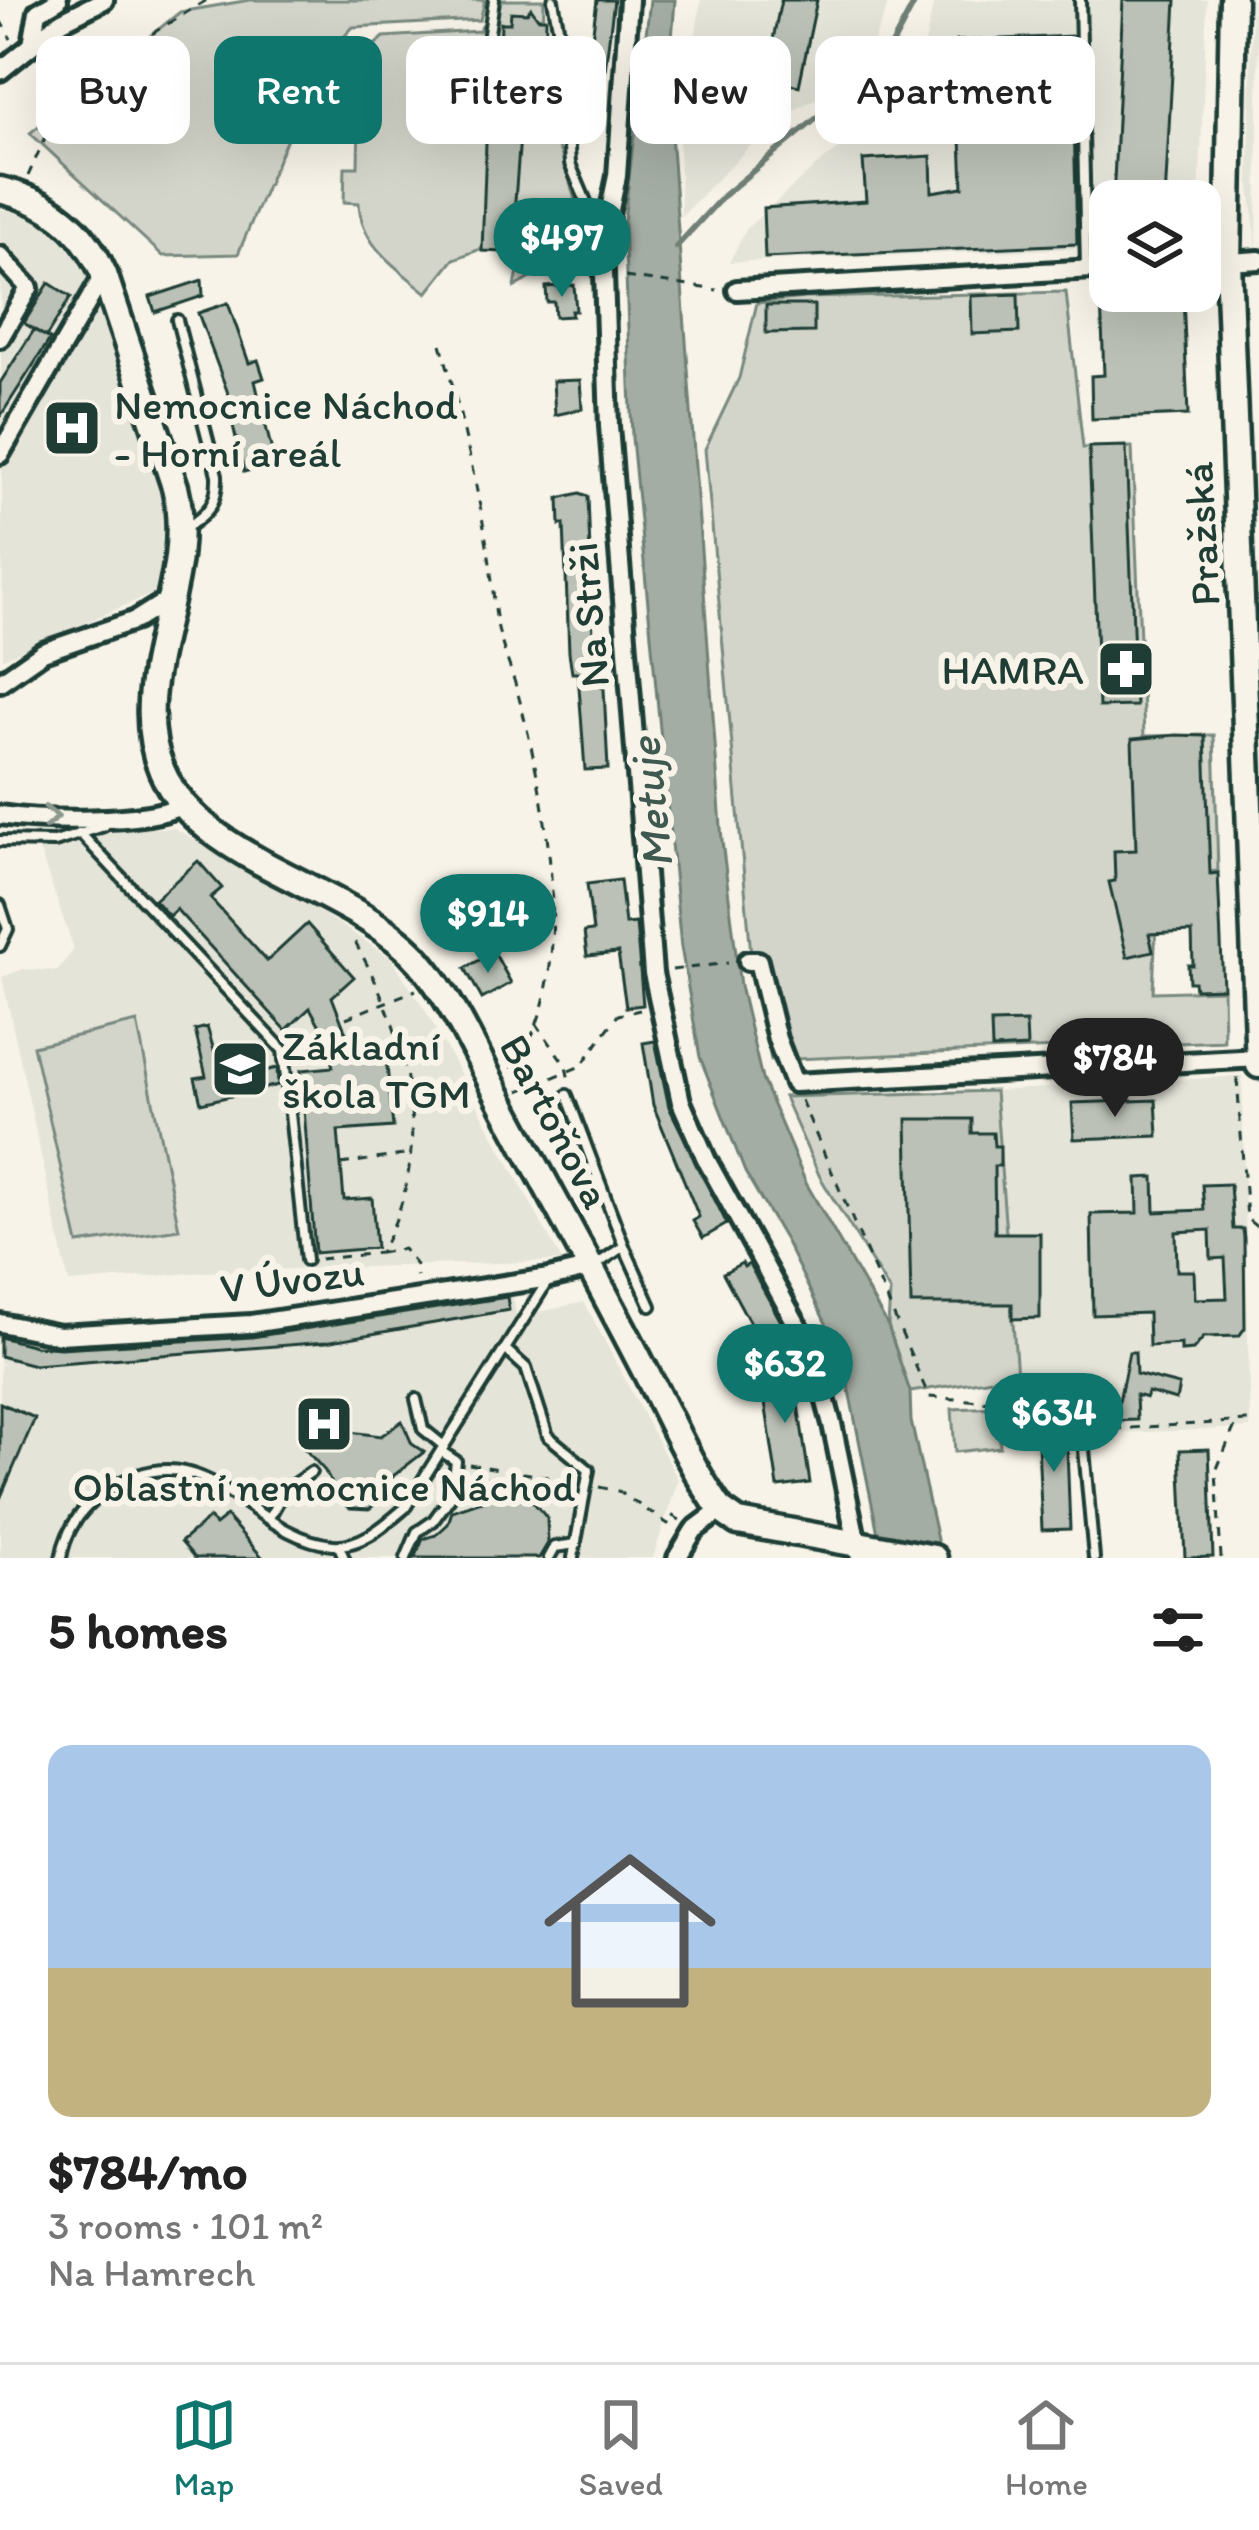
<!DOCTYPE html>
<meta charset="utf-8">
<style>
:root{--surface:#fff;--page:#f6f6f6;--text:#222;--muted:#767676;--line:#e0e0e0;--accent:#0f766e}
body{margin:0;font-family:Itim,sans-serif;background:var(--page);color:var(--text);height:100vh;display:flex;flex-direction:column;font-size:45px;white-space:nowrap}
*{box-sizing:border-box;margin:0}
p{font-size:39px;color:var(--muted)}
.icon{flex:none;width:66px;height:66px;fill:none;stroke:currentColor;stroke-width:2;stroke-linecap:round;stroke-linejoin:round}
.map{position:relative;height:1558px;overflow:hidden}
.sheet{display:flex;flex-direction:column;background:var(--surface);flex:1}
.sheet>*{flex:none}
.banner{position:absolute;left:36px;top:36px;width:1188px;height:108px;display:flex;gap:24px}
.fabs{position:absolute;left:1089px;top:180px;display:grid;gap:24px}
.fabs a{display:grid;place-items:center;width:132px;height:132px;border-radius:24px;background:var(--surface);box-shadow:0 12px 48px #0002;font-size:60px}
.price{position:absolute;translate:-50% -102px;padding:0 27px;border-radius:42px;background:var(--accent);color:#fff;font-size:39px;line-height:78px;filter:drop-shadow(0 3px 6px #0008)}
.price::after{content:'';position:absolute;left:50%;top:72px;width:36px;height:27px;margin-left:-18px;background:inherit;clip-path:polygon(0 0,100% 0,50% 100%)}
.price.selected{background:#222;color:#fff}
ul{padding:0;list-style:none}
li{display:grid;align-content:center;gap:24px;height:636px;padding:0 48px}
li+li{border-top:3px solid var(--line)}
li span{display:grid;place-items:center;height:372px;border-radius:24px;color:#555}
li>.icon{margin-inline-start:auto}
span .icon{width:216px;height:216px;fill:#fffc;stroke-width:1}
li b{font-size:51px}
h2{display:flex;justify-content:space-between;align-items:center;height:144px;padding:0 48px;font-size:51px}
.chip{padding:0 42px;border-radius:24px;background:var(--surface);box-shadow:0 12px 48px #0002;font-size:42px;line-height:108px}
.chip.selected{background:var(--accent);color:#fff}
.tab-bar{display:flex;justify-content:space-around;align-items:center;height:168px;border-top:3px solid var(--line);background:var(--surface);font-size:33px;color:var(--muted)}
.tab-bar a{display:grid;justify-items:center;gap:6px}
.tab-bar .selected{color:var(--accent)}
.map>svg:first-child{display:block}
</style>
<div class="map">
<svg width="1259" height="1558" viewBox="0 0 1259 1558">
<rect width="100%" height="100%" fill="#f7f3e8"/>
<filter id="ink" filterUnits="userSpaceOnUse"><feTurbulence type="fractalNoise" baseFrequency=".00833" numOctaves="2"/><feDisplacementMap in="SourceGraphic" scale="24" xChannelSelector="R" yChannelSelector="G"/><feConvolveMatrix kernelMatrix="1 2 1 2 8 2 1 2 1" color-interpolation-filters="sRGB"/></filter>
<g filter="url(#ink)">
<g fill="#e5e4d9">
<polygon points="701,0 890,0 871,49 850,79 774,122 681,216 679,142"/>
<polygon points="934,0 1207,0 1199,201 1110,201 1110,247 729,262 747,228 809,172 901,100 920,68"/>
<polygon points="1252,0 1259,0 1257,250 1249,177"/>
<polygon points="0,209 35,216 84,261 121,349 167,507 163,589 3,658"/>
<polygon points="144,828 174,828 299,898 391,958 426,1011 562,1261 202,1272 69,1283 2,977 24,969 57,971 74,949 37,844"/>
<polygon points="1242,1076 1250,1428 1095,1434 1076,1378 1017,1375 995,1091"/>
<polygon points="511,1288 517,1317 584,1302 678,1480 653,1558 0,1558 0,1365 6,1365 0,1363 0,1334 46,1341"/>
</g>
<g fill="#d3d5ca" stroke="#79897f" stroke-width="3">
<polygon points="250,0 485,0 480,20 353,27 319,63 238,254 163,256 30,133 180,12"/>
<path d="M 499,0 L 544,0 L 541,108 L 565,163 L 577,208 L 567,216 L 564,259 L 515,287 L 522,250 L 478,250 L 454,259 L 427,293 C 396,267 361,246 359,203 L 344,202 L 345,167 L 358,167 L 360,65 L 365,65 L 364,54 L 384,37 L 479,31 Z"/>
<polygon points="1066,292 1083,448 1132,447 1144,736 1214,735 1218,871 1158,876 1153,992 1223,990 1224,1041 771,1060 752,965 705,449 739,378 757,303 805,298"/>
<polygon points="137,1022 179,1229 78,1244 33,1046"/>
<polygon points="995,1091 1017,1375 910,1392 888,1326 890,1292 820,1177 784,1097"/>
<polygon points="999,1407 1000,1447 955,1452 952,1409"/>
</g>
<polygon fill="#a4ada3" stroke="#6f8077" stroke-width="3" points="650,0 675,0 668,91 722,841 740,986 762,1079 806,1183 888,1326 910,1392 911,1421 941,1558 883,1558 842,1356 786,1242 745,1172 700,1057 681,947 632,438 624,221"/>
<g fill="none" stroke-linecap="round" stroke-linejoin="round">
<polyline stroke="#6f8077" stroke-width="6" points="676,247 724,195 882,64 916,0"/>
</g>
<g fill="#bbc1b6" stroke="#1f3d34" stroke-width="3" fill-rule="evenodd">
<polygon points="597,0 614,0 599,117 582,116"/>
<polygon points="781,0 817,0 799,86 765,79"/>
<polygon points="1123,0 1176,0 1165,201 1113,201"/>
<polygon points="531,8 538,18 546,18 545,72 533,48 531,114 524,113 521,123 514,214 565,216 563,248 517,245 503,247 503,252 482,251 489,62 500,54 501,23 510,23 511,12 527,13"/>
<polygon points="1072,36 1077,244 765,258 763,208 866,201 863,160 931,156 932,192 963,187 957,41"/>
<polygon points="1110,197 1110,243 1094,243 1093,198"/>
<polygon points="202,280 203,296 155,312 150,297"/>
<polygon points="49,283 71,297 46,337 24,323"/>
<polygon points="574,285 576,311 571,311 572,316 555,317 554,302 547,302 546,287"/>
<polygon points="1018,294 1019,332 972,334 971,296"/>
<polygon points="1183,295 1188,415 1092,419 1091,376 1104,375 1101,298"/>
<polygon points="228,303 249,363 258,360 264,378 255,381 275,464 244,472 230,413 235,412 198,313"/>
<polygon points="766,305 814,305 814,332 766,333"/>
<polygon points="34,330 50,339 0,417 0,383"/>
<polygon points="580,380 582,409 555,415 553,381"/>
<polygon points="1126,446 1136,706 1099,707 1089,447"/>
<polygon points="580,493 588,496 593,638 598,683 604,689 608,769 585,770 578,673 572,673 569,652 564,524 560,525 559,498"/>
<polygon points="1176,735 1205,736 1210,874 1218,873 1223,988 1195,989 1194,982 1189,982 1188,965 1193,965 1192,932 1149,934 1153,951 1127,957 1109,882 1115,881 1114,851 1136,850 1132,739"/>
<polygon points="198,861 222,888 210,898 267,961 307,924 354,977 332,997 356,1059 386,1056 393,1127 338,1131 344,1200 372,1198 376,1248 315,1253 301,1070 333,1067 325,1035 310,1008 286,1030 176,909 169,916 154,900"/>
<polygon points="620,880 625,924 636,923 643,1005 626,1007 618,953 587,956 584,932 593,931 587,884"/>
<polygon points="494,952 511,983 482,999 465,968"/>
<polygon points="1026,1022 1027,1047 992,1049 991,1023"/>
<polygon points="207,1027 223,1081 277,1068 278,1085 201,1103 195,1078 206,1076 195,1030"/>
<polygon points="655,1041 669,1107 727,1224 703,1238 693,1221 699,1217 653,1105 643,1043"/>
<polygon points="1156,1100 1158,1136 1074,1139 1072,1103"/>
<polygon points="907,1119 972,1119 972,1133 993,1133 994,1146 1000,1146 1000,1166 994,1166 995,1233 1040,1233 1040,1318 1012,1319 1012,1304 911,1304"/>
<path d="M 1154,1177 L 1155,1212 L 1204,1210 L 1202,1185 L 1230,1184 L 1233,1229 L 1243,1229 L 1244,1238 L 1245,1328 L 1239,1336 L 1204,1337 L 1193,1350 L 1181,1351 L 1181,1344 L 1149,1346 L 1148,1313 L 1093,1315 L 1091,1214 L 1138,1213 L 1137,1178 ZM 1210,1230 L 1211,1259 L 1225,1258 L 1227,1298 L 1195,1299 L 1194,1271 L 1177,1271 L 1176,1232 Z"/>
<polygon points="742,1263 744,1267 749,1264 789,1336 759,1352 745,1326 750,1323 723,1273"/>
<polygon points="507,1297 509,1310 326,1342 34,1365 0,1356 0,1337 35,1346 60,1348 252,1337"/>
<polygon points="1129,1352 1135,1352 1136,1374 1179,1385 1176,1400 1148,1392 1146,1398 1136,1395 1137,1420 1105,1421 1104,1402 1119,1401"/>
<polygon points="792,1365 810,1483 778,1487 760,1369"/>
<polygon points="0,1403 35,1418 0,1499"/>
<polygon points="402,1421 412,1444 424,1452 393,1476 388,1495 369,1509 350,1508 339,1499 325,1471 304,1448 318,1435 322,1440 341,1440 342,1431 381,1436"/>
<polygon points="1066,1421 1070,1529 1042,1530 1037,1422"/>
<polygon points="1209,1449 1213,1557 1185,1558 1180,1450"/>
<polygon points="508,1492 529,1497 547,1518 548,1543 539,1558 415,1558 423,1539 436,1535 448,1524 452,1511"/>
<polygon points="226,1516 263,1558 195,1558 181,1542 209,1518 215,1525"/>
</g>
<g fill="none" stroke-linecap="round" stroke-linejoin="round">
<defs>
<g id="lane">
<polyline points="553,0 563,54 570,164 601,237"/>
<polyline points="1080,0 1086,268"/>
<polyline points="488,40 494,0"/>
<path d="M 177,320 L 217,475 C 218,503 209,513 186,528"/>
<polyline points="80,833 283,1050 306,1260"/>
<polyline points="0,841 55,842 104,826"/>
<polyline points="0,905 8,929 0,946"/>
<polyline points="567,1095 624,1246 596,1265"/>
<polyline points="624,1246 651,1306"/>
<polyline points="505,1349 526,1368 548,1436 589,1470 573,1558"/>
<polyline points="416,1399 423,1429 444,1446"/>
<polyline points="1047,1406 1080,1406 1094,1558"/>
<polyline points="270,1516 284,1491 311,1472"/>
<polyline points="339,1546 344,1558"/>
<path d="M 61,1558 C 66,1529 82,1507 106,1491 C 207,1424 249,1538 333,1545 C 361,1547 385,1525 405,1508 L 549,1279"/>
<polyline points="406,1558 417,1532 433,1521 452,1495 456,1461 442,1452"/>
<polyline points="549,1558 555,1547 576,1544"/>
</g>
<g id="street">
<polyline points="629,0 617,176 603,243 609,426 653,973 681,1102 707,1161 813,1354 832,1424 860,1558"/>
<polyline points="32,45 38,12 58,0"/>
<polyline points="0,71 62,21 104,0"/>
<polyline points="0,256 29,288 0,338"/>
<polyline points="1200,264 1259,260"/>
<polyline points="737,290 1110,268"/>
<polyline points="0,454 104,274"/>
<polyline points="0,682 43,652 136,620 174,596"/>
<path d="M 0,815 C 41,821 144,824 180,806"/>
<polyline points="748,961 758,961 777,1039 794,1083 1259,1058"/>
<polyline points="0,1323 59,1335 251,1324 549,1278 591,1268"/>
<polyline points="677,1558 694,1530 721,1510"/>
</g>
<path id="secondary" d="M 0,190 C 50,202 83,227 104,274 L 175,487 C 199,586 123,679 162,771 C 201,864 354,886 420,962 C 454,1002 477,1056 502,1103 C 549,1191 597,1278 643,1367 C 668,1414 690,1467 721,1510 L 738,1522 L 934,1558"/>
<polyline id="primary" points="1233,0 1228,262 1259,1065"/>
</defs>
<use href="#lane" stroke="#1f3d34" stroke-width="16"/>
<use href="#street" stroke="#1f3d34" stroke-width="26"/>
<use href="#secondary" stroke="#1f3d34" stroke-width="33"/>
<use href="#primary" stroke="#1f3d34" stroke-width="33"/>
<g stroke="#1f3d34" stroke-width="3" stroke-dasharray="9 9" stroke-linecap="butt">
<polyline points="0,20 11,39"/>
<polyline points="28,176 69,84 207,0"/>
<polyline points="625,277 717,290"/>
<path d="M 441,344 C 461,412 476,481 488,550 C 492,574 493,599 497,623 C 501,647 512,670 518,694 C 544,789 584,986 511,1068"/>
<polyline points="672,970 728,963"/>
<polyline points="346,1018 416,990"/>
<polyline points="536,1023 566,1066 569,1081"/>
<polyline points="295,1045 320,1033"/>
<polyline points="1237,1078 1247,1219 1259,1229"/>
<polyline points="519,1091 581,1066 618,1015 640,1010"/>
<polyline points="801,1100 929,1397 1033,1405"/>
<polyline points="341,1164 410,1154"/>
<polyline points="380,1253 403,1249 416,1265 417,1277"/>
<path d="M 320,1259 L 380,1253 C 438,1150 409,1035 353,939"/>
<polyline points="1095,1430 1249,1421"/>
<polyline points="469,1464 572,1481"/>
<polyline points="599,1487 618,1491 668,1524 671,1515 680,1520"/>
<polyline points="1221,1558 1216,1471 1236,1423"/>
</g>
<use href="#lane" stroke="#f7f3e8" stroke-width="8"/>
<use href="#street" stroke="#f7f3e8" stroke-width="16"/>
<use href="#secondary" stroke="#f7f3e8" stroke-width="24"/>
<use href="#primary" stroke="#f7f3e8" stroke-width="24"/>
</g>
<defs><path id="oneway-chevron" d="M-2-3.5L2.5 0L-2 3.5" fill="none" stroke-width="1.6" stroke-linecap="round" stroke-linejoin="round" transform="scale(3)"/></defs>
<use stroke="#8b988e" href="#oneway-chevron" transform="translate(51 817)"/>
</g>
<defs>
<symbol id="hospital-square" viewBox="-11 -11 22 22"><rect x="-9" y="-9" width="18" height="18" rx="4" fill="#1f3d34" stroke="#f7f3e8"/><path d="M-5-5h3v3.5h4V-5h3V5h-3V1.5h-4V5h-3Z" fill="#fff"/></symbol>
<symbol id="pharmacy-square" viewBox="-11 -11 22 22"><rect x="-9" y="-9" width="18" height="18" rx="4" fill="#1f3d34" stroke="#f7f3e8"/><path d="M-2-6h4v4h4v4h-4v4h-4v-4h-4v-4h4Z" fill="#fff"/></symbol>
<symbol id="school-square" viewBox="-11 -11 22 22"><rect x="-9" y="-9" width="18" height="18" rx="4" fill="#1f3d34" stroke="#f7f3e8"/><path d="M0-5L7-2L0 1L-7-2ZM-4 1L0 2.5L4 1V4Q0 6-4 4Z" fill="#fff"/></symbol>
</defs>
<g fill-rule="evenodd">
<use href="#hospital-square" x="39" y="395" width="66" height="66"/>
<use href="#pharmacy-square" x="1093" y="636" width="66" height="66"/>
<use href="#school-square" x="207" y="1036" width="66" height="66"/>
<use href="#hospital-square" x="291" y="1391" width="66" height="66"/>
</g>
<g text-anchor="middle" stroke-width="12" stroke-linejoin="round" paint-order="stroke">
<g font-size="42" fill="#1f3d34" stroke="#f7f3e8" text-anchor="start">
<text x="114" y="419">Nemocnice Náchod<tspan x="114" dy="48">- Horní areál</tspan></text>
<text x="1084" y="684" text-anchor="end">HAMRA</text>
<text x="282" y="1060">Základní<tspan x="282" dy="48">škola TGM</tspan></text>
<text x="324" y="1501" text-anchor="middle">Oblastní nemocnice Náchod</text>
</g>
<g font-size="42" fill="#1f3d34" stroke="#f7f3e8">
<text transform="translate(1201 534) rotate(-93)" y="15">Pražská</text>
<text transform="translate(588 615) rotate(-95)" y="15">Na Strži</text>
<text transform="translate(556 1121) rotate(62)" y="15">Bartoňova</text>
<text transform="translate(292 1279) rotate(-7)" y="15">V Úvozu</text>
</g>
<g font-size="45" font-style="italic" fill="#405950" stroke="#f7f3e8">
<text transform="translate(650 803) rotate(-96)" y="16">Metuje</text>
</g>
</g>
</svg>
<div class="fabs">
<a><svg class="icon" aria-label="layers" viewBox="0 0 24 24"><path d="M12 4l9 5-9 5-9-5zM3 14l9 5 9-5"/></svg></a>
</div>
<b class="price" style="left:562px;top:300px">$497</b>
<b class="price" style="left:488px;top:976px">$914</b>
<b class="price selected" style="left:1115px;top:1120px">$784</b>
<b class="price" style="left:785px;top:1426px">$632</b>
<b class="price" style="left:1054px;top:1475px">$634</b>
<div class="banner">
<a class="chip">Buy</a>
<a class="chip selected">Rent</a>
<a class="chip">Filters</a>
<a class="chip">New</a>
<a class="chip">Apartment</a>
</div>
</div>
<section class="sheet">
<h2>5 homes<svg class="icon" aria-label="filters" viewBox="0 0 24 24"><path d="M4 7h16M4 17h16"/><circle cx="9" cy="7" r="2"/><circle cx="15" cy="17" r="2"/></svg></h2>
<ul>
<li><span style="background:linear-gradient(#a9c7e8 60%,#c2b280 0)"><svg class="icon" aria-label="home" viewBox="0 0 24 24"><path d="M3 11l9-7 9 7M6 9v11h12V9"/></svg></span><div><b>$784/mo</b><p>3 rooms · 101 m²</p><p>Na Hamrech</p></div></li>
</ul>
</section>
<nav class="tab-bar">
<a class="selected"><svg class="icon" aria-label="map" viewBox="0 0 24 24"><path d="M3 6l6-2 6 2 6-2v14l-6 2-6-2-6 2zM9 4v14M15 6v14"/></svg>Map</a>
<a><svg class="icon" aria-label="saved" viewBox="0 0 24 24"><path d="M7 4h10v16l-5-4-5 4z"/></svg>Saved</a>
<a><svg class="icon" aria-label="home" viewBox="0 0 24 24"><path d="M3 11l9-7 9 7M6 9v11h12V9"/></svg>Home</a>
</nav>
